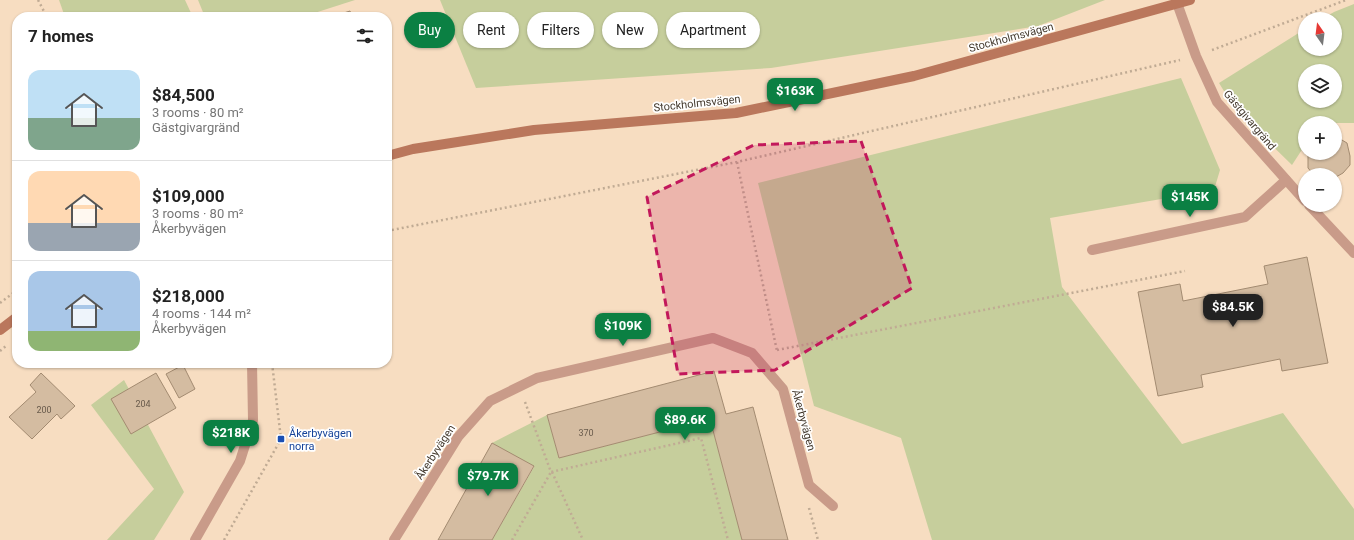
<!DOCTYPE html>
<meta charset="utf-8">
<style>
:root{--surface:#fff;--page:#f6f6f6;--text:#222;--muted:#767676;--line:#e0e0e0;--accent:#0b8043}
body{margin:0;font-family:Roboto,sans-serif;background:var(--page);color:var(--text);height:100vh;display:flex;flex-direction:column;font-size:15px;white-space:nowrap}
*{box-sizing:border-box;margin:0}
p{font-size:13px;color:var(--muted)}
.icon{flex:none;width:22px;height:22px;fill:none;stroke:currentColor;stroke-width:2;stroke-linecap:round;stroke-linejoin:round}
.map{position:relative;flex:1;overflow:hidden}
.side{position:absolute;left:12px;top:12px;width:380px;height:356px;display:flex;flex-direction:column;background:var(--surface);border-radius:16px;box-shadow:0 1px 3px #0004}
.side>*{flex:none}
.hud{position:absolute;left:404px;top:12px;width:380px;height:36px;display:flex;gap:8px}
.needle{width:26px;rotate:346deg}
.controls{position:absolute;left:1298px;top:12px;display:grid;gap:8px}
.controls a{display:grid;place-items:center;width:44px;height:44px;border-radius:50%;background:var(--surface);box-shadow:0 1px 3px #0004;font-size:20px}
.price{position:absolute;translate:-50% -34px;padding:0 9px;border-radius:8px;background:var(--accent);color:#fff;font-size:13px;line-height:26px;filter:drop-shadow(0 1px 2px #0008)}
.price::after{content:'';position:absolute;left:50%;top:24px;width:12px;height:9px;margin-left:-6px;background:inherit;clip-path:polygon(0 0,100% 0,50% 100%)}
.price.active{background:#222;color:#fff}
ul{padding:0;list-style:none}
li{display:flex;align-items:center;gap:12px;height:100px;padding:0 16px}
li+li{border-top:1px solid var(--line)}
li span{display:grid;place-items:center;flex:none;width:112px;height:80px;border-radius:12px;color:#555}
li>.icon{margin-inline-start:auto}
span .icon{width:48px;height:48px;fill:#fffc;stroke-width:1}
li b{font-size:17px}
h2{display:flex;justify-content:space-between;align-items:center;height:48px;padding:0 16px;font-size:17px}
.chip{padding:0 14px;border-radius:18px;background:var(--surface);box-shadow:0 1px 3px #0004;font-size:14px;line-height:36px}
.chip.active{background:var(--accent);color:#fff}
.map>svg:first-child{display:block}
</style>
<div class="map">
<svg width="1354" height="540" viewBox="0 0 1354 540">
<rect width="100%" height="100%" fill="#f7ddc1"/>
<g fill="#c6ce9c" fill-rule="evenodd">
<polygon points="59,0 185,0 191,13 181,17 65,17"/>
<polygon points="198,0 355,0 302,17 205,17"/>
<polygon points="440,0 1105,0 1038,26 771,68 476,88"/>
<path d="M 1354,4 L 1354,123 L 1305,123 L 1305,145 L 1292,165 L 1235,109 L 1219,83 L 1305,29 L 1305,49 L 1335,49 L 1335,19 L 1322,19 L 1334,12 ZM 1305,71 L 1335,71 L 1335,101 L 1305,101 Z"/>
<polygon points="1181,78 1220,170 1214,190 1050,218 1062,287 1182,444 1283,413 1354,509 1354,540 932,540 901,438 814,406 758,183"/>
<polygon points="124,380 184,492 154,540 107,540 154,489 91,405"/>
<polygon points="547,415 559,458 710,419 742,540 492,540 534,467 492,443"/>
</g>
<g fill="#d4bca1" stroke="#a38b71">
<polygon points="350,11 352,17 331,17"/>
<polygon points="1335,136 1347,143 1350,156 1350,165 1343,173 1336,177 1335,178 1335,175 1314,175 1308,168 1308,153 1335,153"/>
<polygon points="17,137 17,148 13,140"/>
<polygon points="1307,257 1328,363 1282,371 1280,359 1201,375 1203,387 1158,396 1138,292 1180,284 1183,301 1268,284 1264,266"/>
<polygon points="183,365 195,389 179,398 166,374"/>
<polygon points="714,371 726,414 753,407 788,540 742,540 710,419 559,458 547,415"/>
<polygon points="41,373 75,406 61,419 57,414 32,439 9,417 36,392 30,385"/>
<polygon points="156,373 176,408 131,434 111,399"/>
<polygon points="492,443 534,466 492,540 438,540"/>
</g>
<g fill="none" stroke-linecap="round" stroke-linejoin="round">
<g stroke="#c0ab94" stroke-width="2.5" stroke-dasharray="2 3" stroke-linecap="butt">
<polyline points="38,0 47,17"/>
<polyline points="1212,50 1346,0"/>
<polyline points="737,162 777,351"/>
<polyline points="387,231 737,162 1180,60"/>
<polyline points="0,303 17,290"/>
<polyline points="777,350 1185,271"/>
<polyline points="0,351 6,346"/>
<polyline points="525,402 551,472 701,438 728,540"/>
<polyline points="552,472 583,540"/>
<polyline points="809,508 818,540"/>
<polyline points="224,540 281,439 272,363"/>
<polyline points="512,540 551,472"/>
</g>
<g stroke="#c99b89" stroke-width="10">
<polyline points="1177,3 1196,56 1217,102 1305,201"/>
<polyline points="1309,205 1354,253"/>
<polyline points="1092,250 1245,217 1286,180"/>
<polyline points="394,540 458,437 490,401 537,378 713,338 752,353 783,389 809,485 833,506"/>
</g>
<polyline stroke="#c99b89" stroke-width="10" points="195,540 240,461 253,420 252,363"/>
<g stroke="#ba775c" stroke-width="10">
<polyline points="387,156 413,149 534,130 736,113 914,76 1190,0"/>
<polyline points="0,330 17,317"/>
</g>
</g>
<path fill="#c2185b" fill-opacity="0.2" stroke="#c2185b" stroke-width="3" stroke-dasharray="8 5" stroke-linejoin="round" d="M 861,141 L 912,288 L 775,370 L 678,374 L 647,197 L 754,145 Z"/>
<rect fill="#1a4fb4" stroke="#fff" stroke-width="1.5" x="277" y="435" width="8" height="8" rx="2"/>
<g text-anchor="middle" stroke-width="3.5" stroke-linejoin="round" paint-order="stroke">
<g font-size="9" fill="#695b4c">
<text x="143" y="407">204</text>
<text x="44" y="413">200</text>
<text x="586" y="436">370</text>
</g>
<g font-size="11" fill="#453b2f" stroke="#fff">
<text transform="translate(1011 37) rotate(-15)" y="4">Stockholmsvägen</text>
<text transform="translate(697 103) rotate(-6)" y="4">Stockholmsvägen</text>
<text transform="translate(1250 120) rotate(50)" y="4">Gästgivargränd</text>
<text transform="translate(804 420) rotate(75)" y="4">Åkerbyvägen</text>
<text transform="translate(435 452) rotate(-57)" y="4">Åkerbyvägen</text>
</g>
<g font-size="11" fill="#164399" stroke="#fff" text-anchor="start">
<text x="289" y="437">Åkerbyvägen<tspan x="289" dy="13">norra</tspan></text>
</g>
</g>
</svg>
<div class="controls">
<a><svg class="needle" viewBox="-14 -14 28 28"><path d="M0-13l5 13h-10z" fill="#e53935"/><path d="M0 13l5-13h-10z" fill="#767676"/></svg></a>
<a><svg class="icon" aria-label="layers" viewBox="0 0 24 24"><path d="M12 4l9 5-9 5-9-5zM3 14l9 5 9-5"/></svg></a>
<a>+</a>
<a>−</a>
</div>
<b class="price" style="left:795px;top:112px">$163K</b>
<b class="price" style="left:1190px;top:218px">$145K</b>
<b class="price active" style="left:1233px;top:328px">$84.5K</b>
<b class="price" style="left:623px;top:347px">$109K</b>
<b class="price" style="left:685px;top:441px">$89.6K</b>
<b class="price" style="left:231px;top:454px">$218K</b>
<b class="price" style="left:488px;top:497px">$79.7K</b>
<div class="hud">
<a class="chip active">Buy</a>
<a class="chip">Rent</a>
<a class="chip">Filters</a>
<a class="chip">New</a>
<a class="chip">Apartment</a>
</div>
<section class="side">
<h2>7 homes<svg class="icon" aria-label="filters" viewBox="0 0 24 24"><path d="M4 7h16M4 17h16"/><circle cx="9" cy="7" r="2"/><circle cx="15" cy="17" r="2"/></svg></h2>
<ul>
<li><span style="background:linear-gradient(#bfe0f5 60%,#7fa58c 0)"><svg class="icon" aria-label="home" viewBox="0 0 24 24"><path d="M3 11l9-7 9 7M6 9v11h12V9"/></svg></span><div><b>$84,500</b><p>3 rooms · 80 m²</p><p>Gästgivargränd</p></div></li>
<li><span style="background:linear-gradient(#ffd9b3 65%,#9aa5b1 0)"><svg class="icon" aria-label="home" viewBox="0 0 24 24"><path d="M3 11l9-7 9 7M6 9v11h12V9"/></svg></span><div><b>$109,000</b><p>3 rooms · 80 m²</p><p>Åkerbyvägen</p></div></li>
<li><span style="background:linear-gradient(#a9c7e8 75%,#8fb573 0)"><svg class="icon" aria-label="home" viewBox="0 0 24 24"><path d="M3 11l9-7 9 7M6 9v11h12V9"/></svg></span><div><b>$218,000</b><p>4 rooms · 144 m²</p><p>Åkerbyvägen</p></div></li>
</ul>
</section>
</div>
